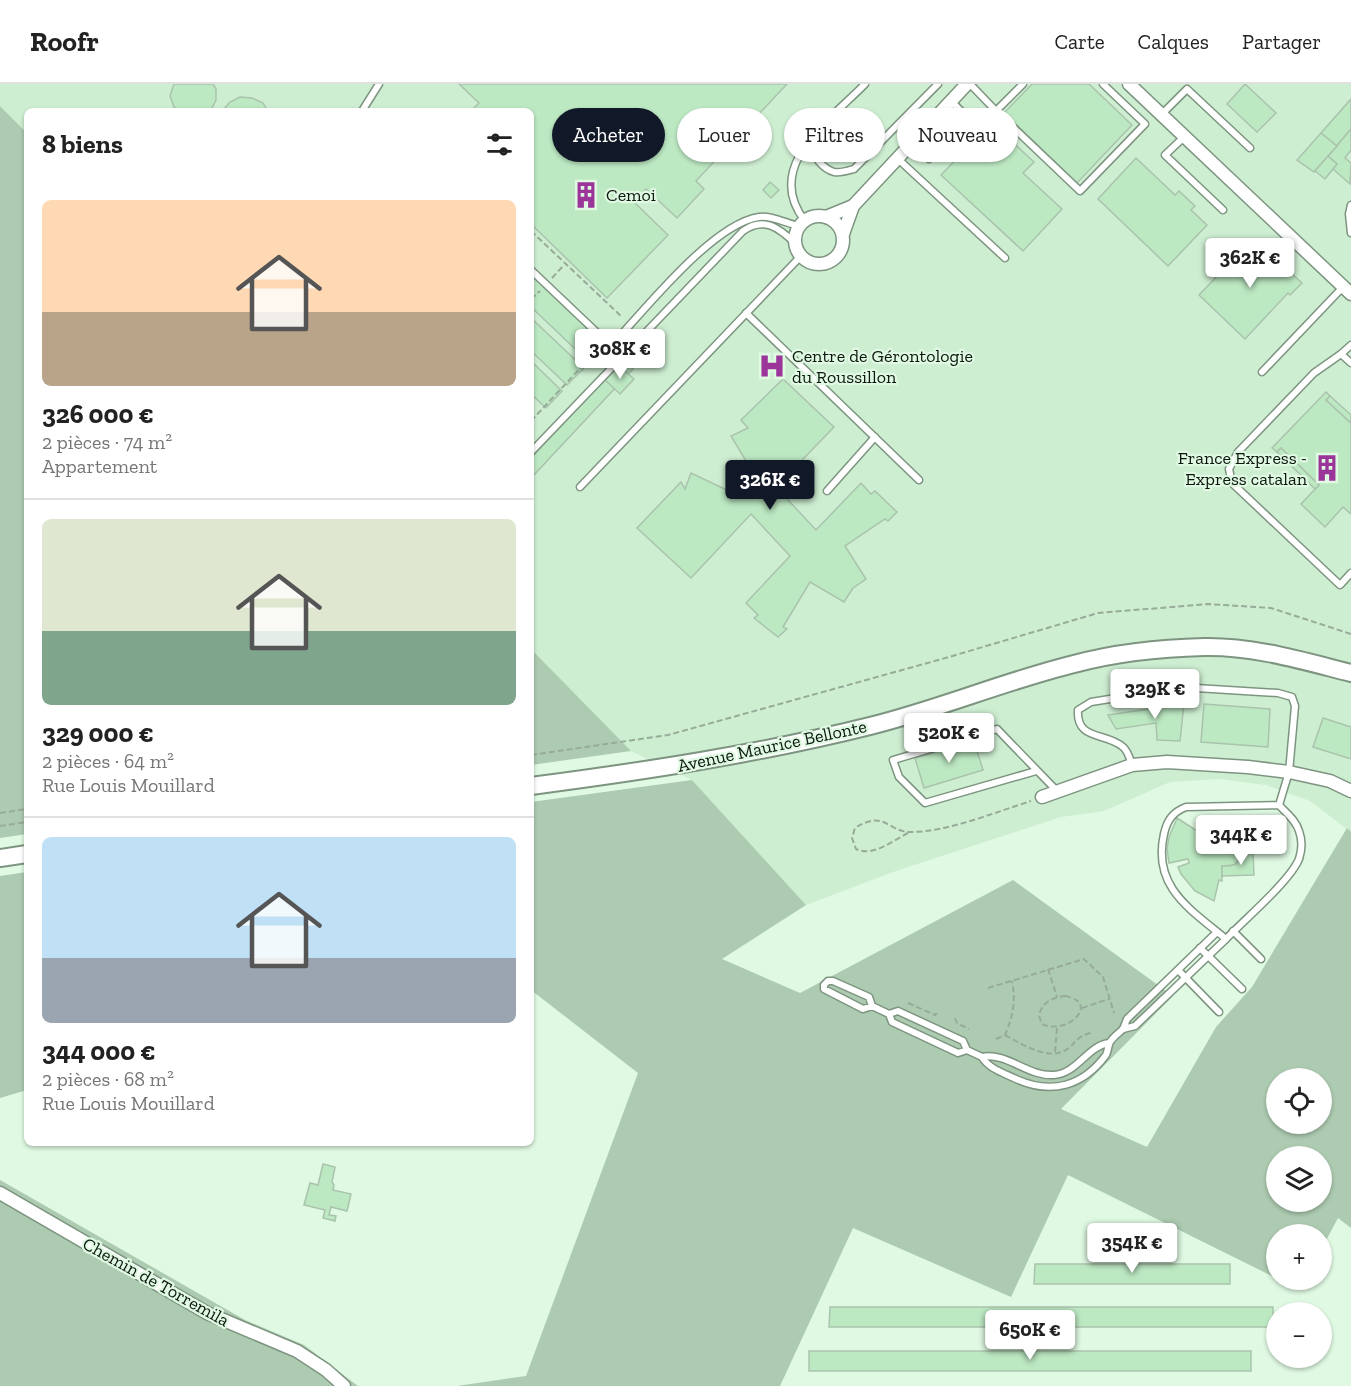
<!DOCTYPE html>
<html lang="fr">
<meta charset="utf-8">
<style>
:root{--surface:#fff;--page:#f6f6f6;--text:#222;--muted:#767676;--line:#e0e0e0;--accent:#111827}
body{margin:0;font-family:"Zilla Slab",serif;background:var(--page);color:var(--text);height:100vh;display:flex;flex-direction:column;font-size:22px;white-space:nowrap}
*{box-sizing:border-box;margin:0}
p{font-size:20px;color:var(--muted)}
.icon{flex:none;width:33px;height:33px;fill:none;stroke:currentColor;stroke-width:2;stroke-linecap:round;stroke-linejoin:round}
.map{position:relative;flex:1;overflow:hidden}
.sheet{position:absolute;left:24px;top:24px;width:510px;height:1038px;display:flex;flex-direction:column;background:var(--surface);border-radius:9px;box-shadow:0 2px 4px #0004}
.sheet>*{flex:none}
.guide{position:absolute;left:552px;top:24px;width:570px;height:54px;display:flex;gap:12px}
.buttons{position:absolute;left:1266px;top:984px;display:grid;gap:12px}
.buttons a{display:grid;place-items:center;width:66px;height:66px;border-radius:50%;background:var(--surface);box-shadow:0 2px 4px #0004;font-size:30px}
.price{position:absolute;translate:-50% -51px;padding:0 14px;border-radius:6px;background:#fff;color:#222;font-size:20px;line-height:39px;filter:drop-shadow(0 2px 3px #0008)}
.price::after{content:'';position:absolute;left:50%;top:36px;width:18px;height:14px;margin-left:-9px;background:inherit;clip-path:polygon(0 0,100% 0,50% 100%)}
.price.active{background:var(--accent);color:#fff}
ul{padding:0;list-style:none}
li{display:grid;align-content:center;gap:12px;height:318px;padding:0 18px}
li+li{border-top:2px solid var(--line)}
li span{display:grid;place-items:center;height:186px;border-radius:9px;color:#555}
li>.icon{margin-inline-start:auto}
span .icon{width:108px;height:108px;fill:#fffc;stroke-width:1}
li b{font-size:26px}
h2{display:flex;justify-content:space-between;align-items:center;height:72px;padding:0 18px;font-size:26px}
.tag{padding:0 21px;border-radius:27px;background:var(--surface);box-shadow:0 2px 4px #0004;font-size:21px;line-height:54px}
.tag.active{background:var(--accent);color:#fff}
header{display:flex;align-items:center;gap:36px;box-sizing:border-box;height:84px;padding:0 30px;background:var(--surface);border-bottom:2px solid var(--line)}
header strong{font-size:28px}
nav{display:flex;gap:33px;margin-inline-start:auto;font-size:21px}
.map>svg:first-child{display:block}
</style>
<header>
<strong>Roofr</strong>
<nav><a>Carte</a><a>Calques</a><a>Partager</a></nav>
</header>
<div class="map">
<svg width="1351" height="1302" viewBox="0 0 1351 1302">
<rect width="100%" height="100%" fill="#dff9e2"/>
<polygon fill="#ceeed2" points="0,0 1351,0 1351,748 1310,717 1266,701 1219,695 1170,698 1104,727 1061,733 893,788 806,821 692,696 631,667 531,565 531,27 27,27 27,49 0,22"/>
<g fill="#adcbb1" fill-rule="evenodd">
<polygon points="0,22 27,49 27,750 0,754"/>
<polygon points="531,565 631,667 531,681"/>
<path d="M 692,696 L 806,821 L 722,875 L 800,909 L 1013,796 L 1173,912 L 1061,1025 L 1147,1063 L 1216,943 L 1252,903 L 1347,744 L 1351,748 L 1351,1144 L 1338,1134 L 1322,1164 L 1322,1150 L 1276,1150 L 1276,1194 L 1068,1091 L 1011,1213 L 853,1144 L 780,1302 L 457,1302 L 526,1292 L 638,989 L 531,906 L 531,718 ZM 1276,994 L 1322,994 L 1322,1040 L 1276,1040 ZM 1276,1072 L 1322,1072 L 1322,1118 L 1276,1118 Z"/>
<polygon points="27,788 27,1006 0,1014 0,792"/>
<polygon points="0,1096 245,1236 304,1261 358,1302 0,1302"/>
</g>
<g fill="#bce8c2" stroke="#aac3ad" stroke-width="1.5">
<polygon points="174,0 213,0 216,5 216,16 211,26 178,27 174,23 170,12"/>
<polygon points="459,0 787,0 696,97 704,105 677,134 646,105 634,118 668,151 607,214 531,140 531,27 471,27 479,19"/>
<polygon points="1032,0 1089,0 1132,41 1077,99 1004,29"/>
<polygon points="1245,0 1276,29 1257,48 1227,20"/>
<polygon points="240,13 252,14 263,19 268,27 222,27 230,18"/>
<polygon points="1351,15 1351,45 1337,62 1321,49"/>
<polygon points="1351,45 1351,66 1345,74 1351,79 1350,100 1333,85 1337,80 1328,72"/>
<polygon points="1321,49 1337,62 1314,88 1297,76"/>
<polygon points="1008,54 1034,78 1023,89 1062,125 1023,167 941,91 969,62 986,78"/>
<polygon points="1328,72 1337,80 1325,95 1315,87"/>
<polygon points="1136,74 1175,111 1179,107 1195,122 1191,126 1207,141 1168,182 1098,115"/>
<polygon points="770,98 779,106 771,114 763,106"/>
<polygon points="1253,155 1302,199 1290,211 1288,209 1245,255 1199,211"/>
<polygon points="531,190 605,261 589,278 531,223"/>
<polygon points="531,234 584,284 567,301 531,267"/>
<polygon points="623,276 633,285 531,394 531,374"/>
<polygon points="531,277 562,307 546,324 531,310"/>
<polygon points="619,282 634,295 620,310 605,296"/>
<polygon points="783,295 834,343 776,403 816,446 861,399 871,410 875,407 897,428 888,437 885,435 845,462 866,495 853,504 844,518 810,498 783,543 787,545 778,553 754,534 758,531 746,519 790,472 751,430 691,494 637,444 681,398 685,405 691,389 729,407 738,389 752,387 731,352 748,344 741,336"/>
<polygon points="1326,308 1330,312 1326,316 1351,339 1351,430 1343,423 1325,443 1301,420 1319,401 1281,364 1277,368 1272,364"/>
<polygon points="1330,312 1351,331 1351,339 1326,316"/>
<polygon points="1281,364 1319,401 1315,405 1277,368"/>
<polygon points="1171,613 1173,622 1184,620 1180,657 1157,656 1156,639 1116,645 1108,631 1161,623 1160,614"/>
<polygon points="1204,620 1270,625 1268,663 1201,658"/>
<polygon points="1323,634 1351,643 1351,675 1313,663"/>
<polygon points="974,657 983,686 924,704 915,674"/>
<polygon points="1177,734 1214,758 1220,752 1228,751 1228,742 1253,742 1253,767 1243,767 1241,774 1234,781 1222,782 1222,797 1219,796 1214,817 1195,807 1181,790 1178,783 1189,779 1188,775 1169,779 1167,765 1169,753"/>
<polygon points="1243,767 1253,767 1254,791 1222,792 1222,782 1230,782 1236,780 1241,774"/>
<polygon points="323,1080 335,1083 332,1098 334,1101 333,1106 351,1110 347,1127 331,1123 329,1131 336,1132 335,1137 323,1134 325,1126 304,1121 310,1099 318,1101"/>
<polygon points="1035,1180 1230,1180 1230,1200 1034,1200"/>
<polygon points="830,1223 1273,1223 1273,1243 829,1243"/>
<rect x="809" y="1267" width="442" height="20"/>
</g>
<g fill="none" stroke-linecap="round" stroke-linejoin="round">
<defs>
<g id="service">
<polyline points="970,0 996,27"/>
<polyline points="1023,0 996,27 1080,107 1145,40 1103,0"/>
<polyline points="951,17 963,29 969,31"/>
<polyline points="362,27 379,0"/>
<polyline points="1162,30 1187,5 1250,64"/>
<path d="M 818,47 C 816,52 813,57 813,62 C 812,73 824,85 834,88 C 841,89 847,87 854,85 L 938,0"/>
<polyline points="1184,53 1165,71 1223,126"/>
<polyline points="898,75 1005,174"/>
<polyline points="929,75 969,31 1001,57"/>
<polyline points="1351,121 1349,130 1351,149"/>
<path d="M 805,137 C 762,82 830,36 865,0"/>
<polyline points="531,186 611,262 623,271"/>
<polyline points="746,229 919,396"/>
<polyline points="1351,261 1341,270 1314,289 1238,368 1229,385 1232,399 1340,501 1351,489"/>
<path d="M 611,262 C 644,227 712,140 759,133 C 772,131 787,140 799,142"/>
<polyline points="1341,270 1351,279"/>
<polyline points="1262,288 1343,203"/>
<path d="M 531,368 L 743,147 C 764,132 779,144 795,159"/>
<polyline points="580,403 801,172"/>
<polyline points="827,407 875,353"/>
<path d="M 1132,681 C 1130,675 1128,667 1123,663 C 1106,648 1076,657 1078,626 L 1091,618 L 1160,607 L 1196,604 L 1278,609 L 1292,613 L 1295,622 L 1289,688 L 1279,721 L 1186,723 C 1173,728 1167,736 1164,750 C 1152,803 1190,825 1226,855 C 1244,836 1290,797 1299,775 C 1302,766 1302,755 1299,747 C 1296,736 1286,729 1279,721"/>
<polyline points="1036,687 925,719 899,693 893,676 997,645 1057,707"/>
<polyline points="1233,847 1261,875"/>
<polyline points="1217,848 1127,935 1123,945 1135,942 1226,855"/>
<polyline points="1200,864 1242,905"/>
<polyline points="1178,886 1219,928"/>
<polyline points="872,922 869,913 833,897 828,897 824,901 824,905 863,925 872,922 889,930 892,938 958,969 967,966 963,957 898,927 889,930"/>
<path d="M 1109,959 C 1087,962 1078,989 1054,991 C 1028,993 1007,968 982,973 C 989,985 1004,989 1016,995 C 1052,1011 1083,1002 1106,971 C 1108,967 1108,962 1110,958 C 1113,953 1119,949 1123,945"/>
<polyline points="967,966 982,973"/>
</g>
<g id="minor">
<polyline points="1129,0 1351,210"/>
<circle cx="819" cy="156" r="24"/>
<polyline points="826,133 853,122"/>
<polyline points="843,150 853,122 967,0"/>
<polyline points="1042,713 1132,681 1167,678 1248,683 1289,688 1330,697 1351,707"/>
<polyline points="0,1109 207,1229 297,1267 326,1286 344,1302"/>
</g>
<g id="secondary">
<path d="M 531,702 C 645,687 758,670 870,642 C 939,625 1005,597 1074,580 C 1115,569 1161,564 1204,563 C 1254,562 1303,577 1351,589"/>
<polyline points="0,774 27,770"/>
</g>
</defs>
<use href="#service" stroke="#7d9580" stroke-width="9"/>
<use href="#minor" stroke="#7d9580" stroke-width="15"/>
<use href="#secondary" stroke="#7d9580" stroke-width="20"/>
<g stroke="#97ab99" stroke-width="2" stroke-dasharray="6 3" stroke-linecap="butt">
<polyline points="531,147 622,233"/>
<polyline points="552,194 564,181"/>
<polyline points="531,215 540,207"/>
<polyline points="531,337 600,263"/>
<polyline points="531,671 668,651 949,573 1098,529 1208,520 1271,524 1351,550"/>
<polyline points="0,729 27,725"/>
<polyline points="0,742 27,738"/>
<path d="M 908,749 C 892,757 874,773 856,765 L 852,754 L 855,744 C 885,725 887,748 911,748 C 947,748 996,728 1031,717"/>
<polyline points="1048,885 1057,913"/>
<polyline points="988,904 1084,875 1103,893 1114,929"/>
<path d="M 1065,912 C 1101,918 1068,952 1042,940 L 1039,932 C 1041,919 1053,913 1065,912 Z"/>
<polyline points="908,919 935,931 937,929"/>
<polyline points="1082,924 1109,915"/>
<polyline points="955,934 957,939 969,945"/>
<path d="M 1005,951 C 1020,959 1046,976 1064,967 C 1076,961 1074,953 1091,949"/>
<path d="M 996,955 L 1005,951 C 1013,932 1016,917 1012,897"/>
<polyline points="1055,968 1057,944"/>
</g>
<use href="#service" stroke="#fff" stroke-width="6"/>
<use href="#minor" stroke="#fff" stroke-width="12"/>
<use href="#secondary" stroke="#fff" stroke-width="16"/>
</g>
<defs>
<symbol id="building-bare" viewBox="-9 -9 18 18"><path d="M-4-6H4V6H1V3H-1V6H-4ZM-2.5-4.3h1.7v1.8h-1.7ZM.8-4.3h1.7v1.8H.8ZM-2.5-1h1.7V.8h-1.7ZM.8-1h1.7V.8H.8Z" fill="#9c3599" stroke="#dff9e2" stroke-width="2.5" paint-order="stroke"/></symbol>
<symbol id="hospital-bare" viewBox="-9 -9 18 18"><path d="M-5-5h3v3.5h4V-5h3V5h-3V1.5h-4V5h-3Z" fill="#9c3599" stroke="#dff9e2" stroke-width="2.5" paint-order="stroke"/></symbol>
</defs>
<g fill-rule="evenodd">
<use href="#building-bare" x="567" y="92" width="38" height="38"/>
<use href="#hospital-bare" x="753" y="263" width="38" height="38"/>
<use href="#building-bare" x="1308" y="365" width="38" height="38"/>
</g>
<g text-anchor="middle" stroke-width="4.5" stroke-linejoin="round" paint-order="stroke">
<g font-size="18" fill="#0d160f" stroke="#dff9e2" text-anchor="start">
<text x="606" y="117">Cemoi</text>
<text x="792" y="278">Centre de Gérontologie<tspan x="792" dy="21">du Roussillon</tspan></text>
<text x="1307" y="380" text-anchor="end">France Express -<tspan x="1307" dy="21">Express catalan</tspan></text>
</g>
<g font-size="18" fill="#0d160f" stroke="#dff9e2">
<text transform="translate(772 662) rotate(-12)" y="6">Avenue Maurice Bellonte</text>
<text transform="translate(156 1198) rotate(29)" y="6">Chemin de Torremila</text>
</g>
</g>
</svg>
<div class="buttons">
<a><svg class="icon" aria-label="locate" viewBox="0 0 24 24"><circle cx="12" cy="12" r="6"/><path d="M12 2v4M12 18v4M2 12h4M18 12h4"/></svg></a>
<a><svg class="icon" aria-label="layers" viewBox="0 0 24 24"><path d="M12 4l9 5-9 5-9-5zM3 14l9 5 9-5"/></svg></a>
<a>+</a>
<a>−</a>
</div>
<b class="price" style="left:1250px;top:205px">362K €</b>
<b class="price" style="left:620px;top:296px">308K €</b>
<b class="price active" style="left:770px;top:427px">326K €</b>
<b class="price" style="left:1155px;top:636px">329K €</b>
<b class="price" style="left:949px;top:680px">520K €</b>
<b class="price" style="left:1241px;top:782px">344K €</b>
<b class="price" style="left:1132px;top:1190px">354K €</b>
<b class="price" style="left:1030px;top:1277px">650K €</b>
<div class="guide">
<a class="tag active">Acheter</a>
<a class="tag">Louer</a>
<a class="tag">Filtres</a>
<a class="tag">Nouveau</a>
</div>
<section class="sheet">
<h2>8 biens<svg class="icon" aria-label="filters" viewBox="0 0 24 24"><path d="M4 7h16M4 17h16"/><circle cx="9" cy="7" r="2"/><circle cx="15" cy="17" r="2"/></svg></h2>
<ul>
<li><span style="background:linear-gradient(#ffd9b3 60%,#b9a48a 0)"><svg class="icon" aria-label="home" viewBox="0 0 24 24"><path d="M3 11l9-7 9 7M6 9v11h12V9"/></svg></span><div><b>326 000 €</b><p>2 pièces · 74 m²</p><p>Appartement</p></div></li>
<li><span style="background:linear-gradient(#dfe7d0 60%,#7fa58c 0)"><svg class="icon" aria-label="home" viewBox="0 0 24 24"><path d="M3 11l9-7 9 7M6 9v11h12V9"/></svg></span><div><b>329 000 €</b><p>2 pièces · 64 m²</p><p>Rue Louis Mouillard</p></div></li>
<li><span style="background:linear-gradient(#bfe0f5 65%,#9aa5b1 0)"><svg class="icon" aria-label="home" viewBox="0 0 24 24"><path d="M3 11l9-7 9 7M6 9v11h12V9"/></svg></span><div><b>344 000 €</b><p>2 pièces · 68 m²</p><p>Rue Louis Mouillard</p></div></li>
</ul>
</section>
</div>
